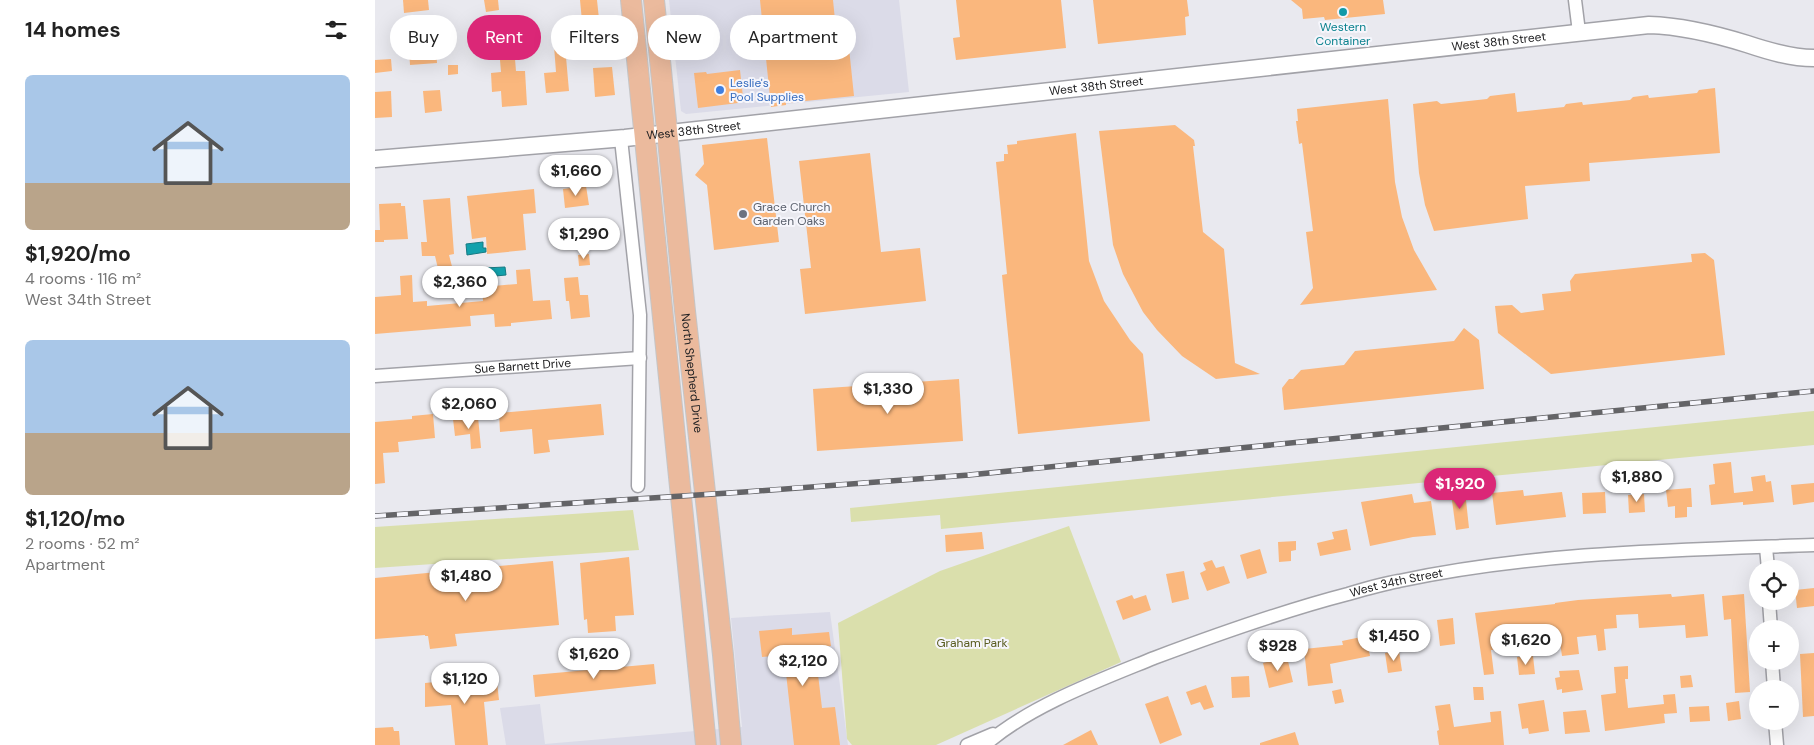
<!DOCTYPE html>
<meta charset="utf-8">
<style>
:root{--surface:#fff;--page:#f2f2f2;--text:#222;--muted:#767676;--accent:#db2777}
body{margin:0;font-family:"DM Sans",sans-serif;background:var(--page);color:var(--text);height:100vh;display:flex;flex-direction:column;font-size:19px;white-space:nowrap}
*{box-sizing:border-box;margin:0}
p{font-size:16px;color:var(--muted)}
.icon{flex:none;width:28px;height:28px;fill:none;stroke:currentColor;stroke-width:2;stroke-linecap:round;stroke-linejoin:round}
.map{position:relative;flex:1;overflow:hidden}
.sheet{display:flex;flex-direction:column;background:var(--surface);width:375px}
.sheet>*{flex:none}
.hud{position:absolute;left:15px;top:15px;width:475px;height:45px;display:flex;gap:10px}
.fabs{position:absolute;left:1374px;top:560px;display:grid;gap:10px}
.fabs a{display:grid;place-items:center;width:50px;height:50px;border-radius:50%;background:var(--surface);box-shadow:0 5px 20px #0002;font-size:25px}
.price{position:absolute;translate:-50% -42px;padding:0 11px;border-radius:18px;background:#fff;color:#222;font-size:16px;line-height:32px;filter:drop-shadow(0 1px 2px #0008)}
.price::after{content:'';position:absolute;left:50%;top:30px;width:15px;height:11px;margin-left:-8px;background:inherit;clip-path:polygon(0 0,100% 0,50% 100%)}
.price.selected{background:var(--accent);color:#fff}
ul{padding:0;list-style:none}
li{display:grid;align-content:center;gap:10px;height:265px;padding:0 25px}
li span{display:grid;place-items:center;height:155px;border-radius:8px;color:#555}
li>.icon{margin-inline-start:auto}
span .icon{width:90px;height:90px;fill:#fffc;stroke-width:1}
li b{font-size:21px}
h2{display:flex;justify-content:space-between;align-items:center;height:60px;padding:0 25px;font-size:21px}
.tag{padding:0 18px;border-radius:22px;background:var(--surface);box-shadow:0 5px 20px #0002;font-size:18px;line-height:45px}
.tag.selected{background:var(--accent);color:#fff}
main{display:flex;flex:1;min-height:0}
.map>svg:first-child{display:block}
</style>
<main>
<section class="sheet">
<h2>14 homes<svg class="icon" aria-label="filters" viewBox="0 0 24 24"><path d="M4 7h16M4 17h16"/><circle cx="9" cy="7" r="2"/><circle cx="15" cy="17" r="2"/></svg></h2>
<ul>
<li><span style="background:linear-gradient(#a9c7e8 70%,#b9a48a 0)"><svg class="icon" aria-label="home" viewBox="0 0 24 24"><path d="M3 11l9-7 9 7M6 9v11h12V9"/></svg></span><div><b>$1,920/mo</b><p>4 rooms · 116 m²</p><p>West 34th Street</p></div></li>
<li><span style="background:linear-gradient(#a9c7e8 60%,#b9a48a 0)"><svg class="icon" aria-label="home" viewBox="0 0 24 24"><path d="M3 11l9-7 9 7M6 9v11h12V9"/></svg></span><div><b>$1,120/mo</b><p>2 rooms · 52 m²</p><p>Apartment</p></div></li>
</ul>
</section>
<div class="map">
<svg width="1439" height="745" viewBox="0 0 1439 745">
<rect width="100%" height="100%" fill="#e9e9ef"/>
<g fill="#dbdbe8">
<polygon points="294,0 524,0 534,92 311,114 306,111"/>
<polygon points="455,612 473,745 131,745 125,708 165,704 170,744 367,727 356,618"/>
</g>
<g fill="#dadfac">
<polygon points="1439,411 1439,445 566,529 565,515 476,522 475,508"/>
<polygon points="258,510 264,550 0,568 0,527"/>
<polygon points="694,526 746,662 561,745 477,745 472,739 463,623 565,571"/>
</g>
<g fill="#12a1ac" stroke="#167a83">
<polygon points="108,242 108,248 111,248 111,252 92,255 91,244"/>
<polygon points="130,267 131,275 110,277 109,268"/>
</g>
<g fill="#fab77d">
<polygon points="28,0 53,0 54,10 29,13"/>
<polygon points="109,0 123,0 124,10 111,12"/>
<polygon points="205,0 222,0 224,19 207,21"/>
<polygon points="385,0 458,0 461,30 472,29 479,96 411,103 411,105 396,107"/>
<polygon points="581,0 686,0 691,48 581,60 578,38 585,37"/>
<polygon points="718,0 812,0 814,16 810,17 811,35 723,44"/>
<polygon points="916,0 1008,0 1010,14 950,20 949,17 928,19 927,9"/>
<polygon points="216,40 218,55 191,57 194,91 171,93 169,73 181,72 179,46 204,44 204,41"/>
<polygon points="139,47 141,71 150,71 152,105 127,107 126,91 117,92 116,73 126,72 124,48"/>
<polygon points="61,48 62,63 35,65 34,50"/>
<polygon points="16,59 17,71 0,73 0,60"/>
<polygon points="73,65 83,65 83,74 73,75"/>
<polygon points="237,67 240,95 220,97 218,68"/>
<polygon points="365,70 368,97 363,103 323,108 319,73 331,72 332,74"/>
<polygon points="1340,88 1345,153 1214,163 1215,181 1150,186 1153,219 1059,231 1050,205 1044,173 1038,104 1062,101 1066,104 1112,99 1115,96 1140,93 1142,112 1189,107 1191,104 1207,102 1208,105 1255,100 1258,97 1273,95 1274,98 1322,93 1324,90"/>
<polygon points="65,90 67,111 50,113 48,91"/>
<polygon points="16,91 17,117 0,118 0,92"/>
<polygon points="1013,99 1020,182 1027,217 1039,250 1062,290 925,305 938,288 931,232 938,231 927,143 924,144 921,121 923,121 922,109"/>
<polygon points="800,125 819,140 820,146 818,146 828,232 849,249 860,363 885,374 841,379 807,356 782,330 768,312 748,274 738,245 724,131"/>
<polygon points="701,133 714,261 729,301 755,340 768,354 775,421 643,434 627,275 632,274 621,162 629,161 629,154 633,154 632,145 642,144 642,141"/>
<polygon points="392,138 404,242 339,250 332,185 320,175 329,164 327,145"/>
<polygon points="495,153 506,252 545,248 551,301 430,314 425,269 436,268 424,161"/>
<polygon points="211,186 214,205 190,208 188,189"/>
<polygon points="159,189 161,213 148,214 151,250 112,254 111,237 97,239 92,196"/>
<polygon points="75,198 79,254 74,255 80,278 66,281 60,256 47,256 46,242 52,242 48,200"/>
<polygon points="26,203 26,206 30,206 33,239 9,240 9,242 0,242 0,230 5,230 4,204"/>
<polygon points="1330,253 1339,260 1350,355 1176,374 1123,333 1120,306 1137,305 1146,313 1169,310 1167,294 1196,291 1195,281 1200,274 1317,262 1316,254"/>
<polygon points="214,254 215,265 204,266 203,255"/>
<polygon points="155,269 158,301 175,300 177,319 136,323 136,326 120,327 119,314 95,316 96,326 0,334 0,297 26,295 25,276 37,275 38,302 52,301 52,306 108,301 107,287 142,284 141,270"/>
<polygon points="203,277 205,295 213,295 215,317 196,319 194,301 191,301 189,278"/>
<polygon points="1089,328 1104,340 1109,389 909,410 907,388 914,379 918,379 926,370 969,365 980,351 1079,341"/>
<polygon points="584,379 588,441 442,451 438,389"/>
<polygon points="226,404 229,435 173,440 175,452 159,454 157,429 125,432 124,413"/>
<polygon points="58,414 60,438 23,442 24,452 8,453 10,483 0,484 0,422 37,419 37,416"/>
<polygon points="103,417 106,448 96,449 95,434 80,436 78,419"/>
<polygon points="1356,462 1359,493 1378,491 1376,477 1390,475 1391,482 1396,481 1399,502 1368,505 1368,502 1336,505 1334,485 1340,484 1338,464"/>
<polygon points="1439,483 1439,502 1418,505 1416,485"/>
<polygon points="1316,488 1317,507 1312,507 1312,517 1300,518 1300,506 1293,507 1291,490"/>
<polygon points="1148,490 1149,496 1187,492 1191,517 1121,525 1117,493"/>
<polygon points="1090,491 1094,528 1081,530 1076,493"/>
<polygon points="1230,492 1231,513 1208,514 1207,493"/>
<polygon points="1037,494 1039,503 1056,501 1061,535 1038,537 995,546 986,502"/>
<polygon points="1269,494 1270,512 1254,513 1253,495"/>
<polygon points="972,529 976,550 945,556 942,543 959,539 957,532"/>
<polygon points="607,532 609,549 571,552 570,535"/>
<polygon points="921,541 921,550 916,551 916,561 904,562 903,542"/>
<polygon points="885,549 892,573 872,579 865,555"/>
<polygon points="254,557 259,615 240,616 241,631 213,633 212,619 209,620 205,563"/>
<polygon points="837,560 841,568 849,566 855,583 832,591 825,573 831,570 828,563"/>
<polygon points="178,561 184,625 80,634 82,646 55,649 53,636 50,636 50,635 0,639 0,578"/>
<polygon points="809,571 814,599 797,603 791,574"/>
<polygon points="1439,588 1439,606 1422,608 1420,590"/>
<polygon points="1296,594 1297,597 1329,594 1333,636 1311,638 1310,625 1264,628 1263,614 1241,615 1242,628 1229,629 1231,650 1223,651 1221,635 1202,637 1204,654 1187,656 1183,629 1159,632 1160,637 1125,641 1126,649 1116,650 1119,674 1109,675 1100,613 1180,604 1180,603 1203,600"/>
<polygon points="1369,594 1375,692 1360,693 1356,619 1349,620 1347,596"/>
<polygon points="757,595 759,599 771,595 776,610 748,620 741,601"/>
<polygon points="1078,618 1080,644 1065,646 1062,620"/>
<polygon points="1037,627 1041,644 1021,648 1018,631"/>
<polygon points="417,628 417,635 454,632 456,646 419,650 420,668 442,666 447,708 460,707 465,745 419,745 409,655 387,657 384,631"/>
<polygon points="991,636 995,656 955,664 958,683 933,686 929,649 968,645 967,641"/>
<polygon points="1024,651 1027,671 1013,673 1010,653"/>
<polygon points="1439,653 1439,716 1428,717 1425,654"/>
<polygon points="1158,656 1160,674 1144,675 1142,657"/>
<polygon points="912,657 918,682 894,688 888,663"/>
<polygon points="279,664 281,684 160,697 158,675"/>
<polygon points="1253,666 1253,679 1250,679 1253,708 1289,704 1288,695 1300,694 1302,713 1289,714 1290,723 1230,731 1226,695 1241,693 1239,667"/>
<polygon points="1204,670 1208,690 1187,693 1187,689 1182,690 1180,678 1185,677 1184,671"/>
<polygon points="121,673 124,700 109,702 113,745 80,745 76,705 50,707 50,683 60,682 59,680"/>
<polygon points="1316,675 1318,687 1306,688 1305,676"/>
<polygon points="874,676 875,697 857,698 856,677"/>
<polygon points="831,685 839,707 829,710 825,702 816,705 811,692"/>
<polygon points="1098,687 1108,687 1109,700 1099,700"/>
<polygon points="966,689 969,702 960,704 957,691"/>
<polygon points="793,696 807,735 785,744 770,704"/>
<polygon points="1169,700 1174,731 1154,734 1153,728 1147,729 1143,704"/>
<polygon points="1364,701 1366,719 1353,721 1351,703"/>
<polygon points="1075,704 1079,727 1116,722 1115,712 1126,711 1129,745 1064,745 1062,731 1064,730 1060,706"/>
<polygon points="1334,706 1335,721 1315,722 1314,707"/>
<polygon points="1211,710 1215,732 1190,734 1188,712"/>
<polygon points="18,727 19,731 24,731 25,745 0,745 0,728"/>
<polygon points="716,730 723,745 688,745"/>
<polygon points="920,732 924,745 885,745 885,743"/>
</g>
<g fill="none" stroke-linecap="round" stroke-linejoin="round">
<defs>
<g id="minor">
<polyline points="1200,0 1204,32"/>
<polyline points="246,139 265,315 263,486"/>
<path id="s1" d="M 0,376 L 265,358"/>
<polyline points="1391,547 1393,569"/>
<polyline points="1394,601 1396,629"/>
<polyline points="1397,661 1399,689"/>
<polyline points="1400,721 1402,745"/>
<polyline points="592,745 618,734"/>
<path id="s2" d="M 610,745 C 654,706 725,680 779,658 C 843,634 907,611 973,594 C 990,589 1007,584 1024,581 C 1160,552 1301,550 1439,545"/>
</g>
<g id="tertiary">
<path id="s3" d="M 0,159 L 250,138 L 1274,25 C 1307,26 1340,34 1372,44 C 1393,51 1416,58 1439,58"/>
</g>
<g id="primary">
<polyline points="256,0 331,745"/>
<path id="s4" d="M 279,0 L 310,311 L 348,655 L 356,745"/>
</g>
</defs>
<use href="#minor" stroke="#a2a2a8" stroke-width="15"/>
<use href="#tertiary" stroke="#a2a2a8" stroke-width="19"/>
<use href="#primary" stroke="#c5c5c6" stroke-width="22"/>
<use href="#minor" stroke="#fff" stroke-width="12"/>
<use href="#tertiary" stroke="#fff" stroke-width="16"/>
<use href="#primary" stroke="#ebba9d" stroke-width="20"/>
<defs>
<polyline id="rail" points="0,516 369,492 594,475 1439,391"/>
</defs>
<use href="#rail" stroke="#646467" stroke-width="5.5"/>
<use href="#rail" stroke="#f6f6fc" stroke-width="4" stroke-dasharray="11" stroke-linecap="butt"/>
</g>
<circle fill="#0f9aa8" stroke="#f6f6fc" stroke-width="2" cx="968" cy="12" r="5"/>
<circle fill="#3f7fe0" stroke="#f6f6fc" stroke-width="2" cx="345" cy="90" r="5"/>
<circle fill="#6b7280" stroke="#f6f6fc" stroke-width="2" cx="368" cy="214" r="5"/>
<g text-anchor="middle" stroke-width="4" stroke-linejoin="round" paint-order="stroke">
<g font-size="12" fill="#0d838f" stroke="#f6f6fc">
<text x="968" y="31">Western<tspan x="968" dy="14">Container</tspan></text>
</g>
<g font-size="12" fill="#202022" stroke="#f6f6fc">
<text dy="4" stroke="none"><textPath href="#s3" startOffset="1130">West 38th Street</textPath></text>
<text dy="4" stroke="none"><textPath href="#s3" startOffset="725">West 38th Street</textPath></text>
<text dy="4" stroke="none"><textPath href="#s3" startOffset="320">West 38th Street</textPath></text>
<text dy="4" stroke="none"><textPath href="#s1" startOffset="148">Sue Barnett Drive</textPath></text>
<text dy="4" stroke="none"><textPath href="#s4" startOffset="375">North Shepherd Drive</textPath></text>
<text dy="4" stroke="none"><textPath href="#s2" startOffset="445">West 34th Street</textPath></text>
</g>
<g font-size="12" fill="#366cbe" stroke="#f6f6fc" text-anchor="start">
<text x="355" y="87">Leslie's<tspan x="355" dy="14">Pool Supplies</tspan></text>
</g>
<g font-size="12" fill="#5b616d" stroke="#f6f6fc" text-anchor="start">
<text x="378" y="211">Grace Church<tspan x="378" dy="14">Garden Oaks</tspan></text>
</g>
<g font-size="12" fill="#595c1f" stroke="#f6f6fc">
<text x="597" y="647">Graham Park</text>
</g>
</g>
</svg>
<div class="fabs">
<a><svg class="icon" aria-label="locate" viewBox="0 0 24 24"><circle cx="12" cy="12" r="6"/><path d="M12 2v4M12 18v4M2 12h4M18 12h4"/></svg></a>
<a>+</a>
<a>−</a>
</div>
<b class="price" style="left:201px;top:197px">$1,660</b>
<b class="price" style="left:209px;top:260px">$1,290</b>
<b class="price" style="left:85px;top:308px">$2,360</b>
<b class="price" style="left:513px;top:415px">$1,330</b>
<b class="price" style="left:94px;top:430px">$2,060</b>
<b class="price" style="left:1262px;top:503px">$1,880</b>
<b class="price selected" style="left:1085px;top:510px">$1,920</b>
<b class="price" style="left:91px;top:602px">$1,480</b>
<b class="price" style="left:1019px;top:662px">$1,450</b>
<b class="price" style="left:1151px;top:666px">$1,620</b>
<b class="price" style="left:903px;top:672px">$928</b>
<b class="price" style="left:219px;top:680px">$1,620</b>
<b class="price" style="left:428px;top:687px">$2,120</b>
<b class="price" style="left:90px;top:705px">$1,120</b>
<div class="hud">
<a class="tag">Buy</a>
<a class="tag selected">Rent</a>
<a class="tag">Filters</a>
<a class="tag">New</a>
<a class="tag">Apartment</a>
</div>
</div>
</main>
